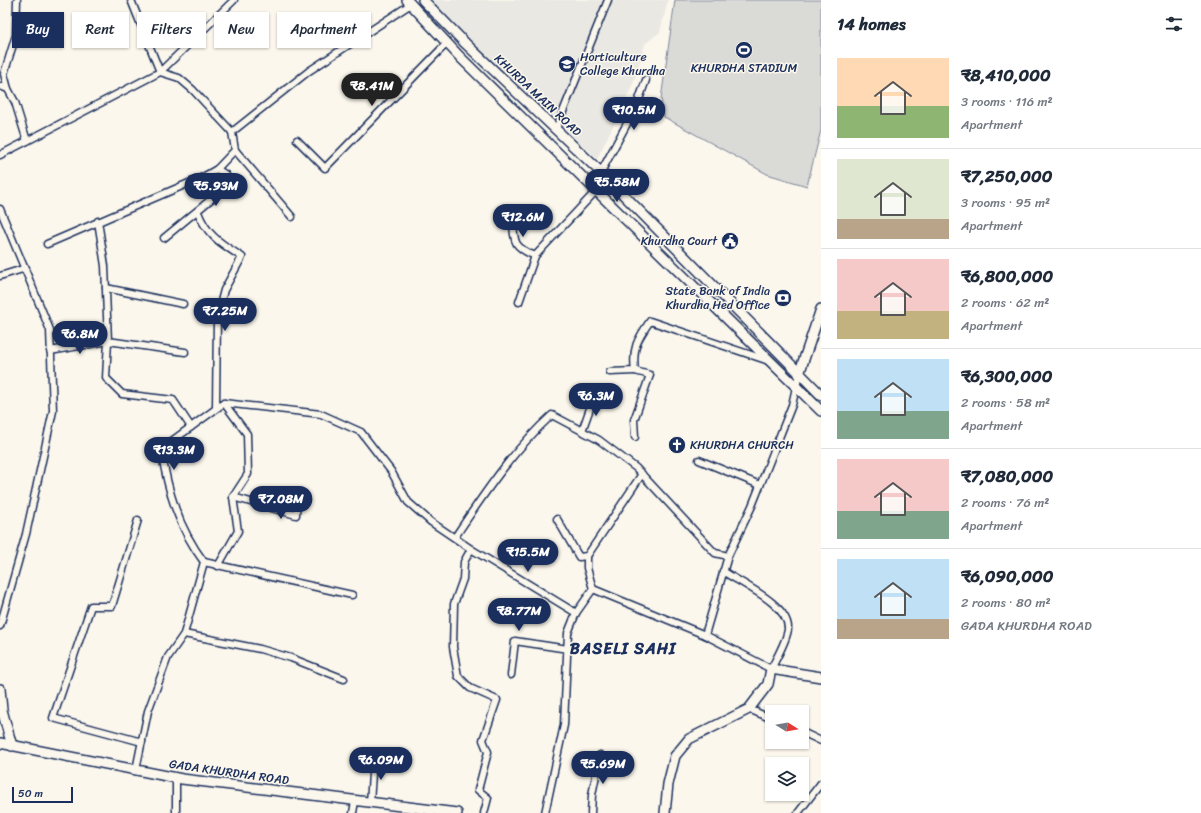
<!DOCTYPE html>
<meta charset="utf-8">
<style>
:root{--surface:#fff;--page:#f6f6f7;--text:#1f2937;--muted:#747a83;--line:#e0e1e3;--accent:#1b2f5e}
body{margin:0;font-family:Sriracha,sans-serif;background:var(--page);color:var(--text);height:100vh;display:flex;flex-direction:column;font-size:15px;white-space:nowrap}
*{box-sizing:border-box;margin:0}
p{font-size:13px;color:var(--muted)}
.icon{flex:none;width:22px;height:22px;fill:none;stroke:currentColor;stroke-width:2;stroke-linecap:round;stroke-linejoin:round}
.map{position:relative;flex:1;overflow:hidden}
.details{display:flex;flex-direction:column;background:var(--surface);width:380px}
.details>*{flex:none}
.guide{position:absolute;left:12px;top:12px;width:380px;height:36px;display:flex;gap:8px}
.needle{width:26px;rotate:101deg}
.buttons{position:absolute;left:765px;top:705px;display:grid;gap:8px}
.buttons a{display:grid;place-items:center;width:44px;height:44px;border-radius:0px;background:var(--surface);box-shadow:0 1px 3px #0004;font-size:20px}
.scale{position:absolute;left:12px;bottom:10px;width:61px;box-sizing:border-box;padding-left:4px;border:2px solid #1b2f5e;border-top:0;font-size:11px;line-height:14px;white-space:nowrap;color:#1b2f5e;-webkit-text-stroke:3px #fbf7ec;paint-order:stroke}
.price{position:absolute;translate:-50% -34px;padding:0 9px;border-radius:14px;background:var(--accent);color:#fff;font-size:13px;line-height:26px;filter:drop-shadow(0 1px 2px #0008)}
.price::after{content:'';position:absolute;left:50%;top:24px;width:12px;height:9px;margin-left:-6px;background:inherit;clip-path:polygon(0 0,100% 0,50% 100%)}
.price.selected{background:#222;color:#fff}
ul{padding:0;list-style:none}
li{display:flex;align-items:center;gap:12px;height:100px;padding:0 16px}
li+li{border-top:1px solid var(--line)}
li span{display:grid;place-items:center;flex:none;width:112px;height:80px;border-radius:0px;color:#555}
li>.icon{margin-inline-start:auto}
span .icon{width:48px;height:48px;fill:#fffc;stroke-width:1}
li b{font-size:17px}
h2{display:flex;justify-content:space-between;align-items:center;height:48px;padding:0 16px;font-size:17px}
.pill{padding:0 14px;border-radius:0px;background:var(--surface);box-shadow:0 1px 3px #0004;font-size:14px;line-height:36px}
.pill.selected{background:var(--accent);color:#fff}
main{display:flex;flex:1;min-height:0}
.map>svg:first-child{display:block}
</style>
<main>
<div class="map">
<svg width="821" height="813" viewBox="0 0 821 813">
<rect width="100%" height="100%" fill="#fbf7ec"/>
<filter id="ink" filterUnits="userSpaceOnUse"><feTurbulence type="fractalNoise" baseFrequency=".025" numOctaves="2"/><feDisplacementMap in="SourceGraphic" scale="8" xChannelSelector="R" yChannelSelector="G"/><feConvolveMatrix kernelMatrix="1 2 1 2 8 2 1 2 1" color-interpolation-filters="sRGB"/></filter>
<g filter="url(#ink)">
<polygon fill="#eae8e2" points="432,0 668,0 660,32 645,44 633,84 597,159 457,28"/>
<polygon fill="#dadad7" stroke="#7a849a" points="675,0 821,0 821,130 807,186 767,174 664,117 661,99"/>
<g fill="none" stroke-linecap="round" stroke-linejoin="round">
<defs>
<g id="street">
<polyline points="17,0 16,35 4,74 8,89 15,102 27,141"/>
<polyline points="131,0 160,72 234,0"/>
<polyline points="0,86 8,89"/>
<polyline points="556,129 608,0"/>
<polyline points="297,140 325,168 447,43"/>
<polyline points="235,150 292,217"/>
<polyline points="0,155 160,72 179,78 193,90 232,132"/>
<polyline points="601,172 637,105 646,80"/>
<polyline points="0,209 50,330 53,411 26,534 0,626"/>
<path d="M 198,212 C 207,236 222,244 242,257 L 224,290 L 217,316 L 216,408"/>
<path d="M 98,221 L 105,266 L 108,341 L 106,378 L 122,394 L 173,400 L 191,427 L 161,449 C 168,492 178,527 204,562 L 184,634 L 168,657 L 148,711 L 136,770"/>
<path d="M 513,221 C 514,243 514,247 535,256"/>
<polyline points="164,238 226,187 228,182 226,175 217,169"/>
<polyline points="47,244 203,177 217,169 235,150 232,132 309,71 411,4"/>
<polyline points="0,276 26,268"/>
<polyline points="106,288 183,304"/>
<polyline points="519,302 535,256 596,191"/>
<polyline points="50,351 108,341 185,352"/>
<polyline points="635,371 650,375 634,420 635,437"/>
<path d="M 610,372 L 635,371 C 632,348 637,340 650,321 L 769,361"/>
<polyline points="191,427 224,403 321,414 361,432 391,471 408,502 431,522 471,549 576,613"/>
<polyline points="582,431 594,397"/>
<polyline points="699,460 760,485"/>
<polyline points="233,497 296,515 297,494"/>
<polyline points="557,519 579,557 587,556 642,474"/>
<polyline points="138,520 112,606 91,606 53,718 142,742"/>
<path d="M 455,537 C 484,494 513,450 552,415 L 599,440 L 636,468 L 715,553 L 728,556 L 752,506 L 792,405 L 799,374"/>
<polyline points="471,549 464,562 463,579 454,604 453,647 458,676 470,688 497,700 483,740 488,752 478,790 488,798 484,813"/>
<polyline points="587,556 587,568 593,589"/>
<polyline points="204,562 352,595"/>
<polyline points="218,566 238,531 233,497 248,474 247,434 224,403"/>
<path d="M 723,571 C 741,584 789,604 788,629 C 787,640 776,659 771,669 L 705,635 L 728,556"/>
<polyline points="184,634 260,649 291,658 344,679"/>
<polyline points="511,675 515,641 568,649"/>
<polyline points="749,709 772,719"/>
<polyline points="802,732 821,741"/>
<polyline points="176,778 176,813"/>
<polyline points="370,803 373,759"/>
<polyline points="353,813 355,801"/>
<polyline points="545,813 564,725 568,633 576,613 593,589 705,635"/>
<polyline points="591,813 592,795 600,755"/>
<polyline points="798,813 821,783"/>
</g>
<g id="secondary">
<polyline points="407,0 460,57 821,411"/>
<polyline points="423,0 466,44 608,179 821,395"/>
<polyline points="799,374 821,309"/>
<polyline points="0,689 2,710 12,746"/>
<polyline points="0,743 182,779 457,813"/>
<polyline points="665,813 668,784 675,756 689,739 749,709 768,684 771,669 821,677"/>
</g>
</defs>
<use href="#street" stroke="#1b2f5e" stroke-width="9"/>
<use href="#secondary" stroke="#1b2f5e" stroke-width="12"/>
<use href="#street" stroke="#fbf7ec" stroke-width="6"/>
<use href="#secondary" stroke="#fbf7ec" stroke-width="9"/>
</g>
</g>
<defs>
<symbol id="stadium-disc" viewBox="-11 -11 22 22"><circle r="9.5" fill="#1b2f5e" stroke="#fbf7ec"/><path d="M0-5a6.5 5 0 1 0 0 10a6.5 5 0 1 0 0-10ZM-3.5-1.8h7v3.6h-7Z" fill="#fff"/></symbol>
<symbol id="university-disc" viewBox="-11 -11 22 22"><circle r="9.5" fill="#1b2f5e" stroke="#fbf7ec"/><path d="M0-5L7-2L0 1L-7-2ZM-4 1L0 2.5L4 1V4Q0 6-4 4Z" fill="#fff"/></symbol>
<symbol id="civic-disc" viewBox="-11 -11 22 22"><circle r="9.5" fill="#1b2f5e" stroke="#fbf7ec"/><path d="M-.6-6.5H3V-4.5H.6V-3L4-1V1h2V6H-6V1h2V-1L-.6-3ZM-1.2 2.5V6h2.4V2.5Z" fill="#fff"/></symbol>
<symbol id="bank-disc" viewBox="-11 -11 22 22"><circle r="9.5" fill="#1b2f5e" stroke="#fbf7ec"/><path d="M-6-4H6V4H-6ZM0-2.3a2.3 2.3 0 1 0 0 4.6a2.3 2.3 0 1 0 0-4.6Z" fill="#fff"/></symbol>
<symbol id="church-disc" viewBox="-11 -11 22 22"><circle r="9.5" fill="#1b2f5e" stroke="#fbf7ec"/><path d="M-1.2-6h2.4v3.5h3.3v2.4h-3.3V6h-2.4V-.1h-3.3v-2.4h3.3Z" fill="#fff"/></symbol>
</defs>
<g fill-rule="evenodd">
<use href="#stadium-disc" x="734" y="40" width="20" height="20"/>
<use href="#university-disc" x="557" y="54" width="20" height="20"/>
<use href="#civic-disc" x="720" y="231" width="20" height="20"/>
<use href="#bank-disc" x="773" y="288" width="20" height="20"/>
<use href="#church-disc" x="667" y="435" width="20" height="20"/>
</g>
<g text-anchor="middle" stroke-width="3" stroke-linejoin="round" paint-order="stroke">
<g font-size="12" fill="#1b2f5e" stroke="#fbf7ec" text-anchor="start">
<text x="580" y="61">Horticulture<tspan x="580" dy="14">College Khurdha</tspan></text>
<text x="744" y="72" text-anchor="middle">KHURDHA STADIUM</text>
<text x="717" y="245" text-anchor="end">Khurdha Court</text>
<text x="770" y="295" text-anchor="end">State Bank of India<tspan x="770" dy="14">Khurdha Hed Office</tspan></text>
<text x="690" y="449">KHURDHA CHURCH</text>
</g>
<g font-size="12" fill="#1b2f5e" stroke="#fbf7ec">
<text transform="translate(538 95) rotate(43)" y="4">KHURDA MAIN ROAD</text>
<text transform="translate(229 772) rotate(8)" y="4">GADA KHURDHA ROAD</text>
</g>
<g font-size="16" font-weight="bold" letter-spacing="1" fill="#1b2f5e" stroke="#fbf7ec">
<text x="623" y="654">BASELI SAHI</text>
</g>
</g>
</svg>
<div class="buttons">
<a><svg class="needle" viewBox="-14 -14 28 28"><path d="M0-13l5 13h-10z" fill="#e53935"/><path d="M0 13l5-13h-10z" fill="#747a83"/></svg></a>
<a><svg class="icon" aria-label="layers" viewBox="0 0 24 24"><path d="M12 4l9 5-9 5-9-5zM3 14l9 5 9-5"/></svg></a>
</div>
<div class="scale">50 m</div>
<b class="price selected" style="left:372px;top:107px">₹8.41M</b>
<b class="price" style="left:634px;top:131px">₹10.5M</b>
<b class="price" style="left:617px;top:203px">₹5.58M</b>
<b class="price" style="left:216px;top:207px">₹5.93M</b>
<b class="price" style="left:523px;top:238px">₹12.6M</b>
<b class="price" style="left:225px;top:332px">₹7.25M</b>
<b class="price" style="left:80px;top:355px">₹6.8M</b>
<b class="price" style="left:596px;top:417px">₹6.3M</b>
<b class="price" style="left:174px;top:471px">₹13.3M</b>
<b class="price" style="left:281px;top:520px">₹7.08M</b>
<b class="price" style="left:528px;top:573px">₹15.5M</b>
<b class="price" style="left:519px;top:632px">₹8.77M</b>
<b class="price" style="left:381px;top:781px">₹6.09M</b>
<b class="price" style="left:603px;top:785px">₹5.69M</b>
<div class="guide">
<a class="pill selected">Buy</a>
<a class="pill">Rent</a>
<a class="pill">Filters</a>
<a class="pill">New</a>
<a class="pill">Apartment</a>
</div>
</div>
<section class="details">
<h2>14 homes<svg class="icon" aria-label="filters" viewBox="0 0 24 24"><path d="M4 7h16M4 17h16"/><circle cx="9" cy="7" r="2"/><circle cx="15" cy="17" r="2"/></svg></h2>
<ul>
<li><span style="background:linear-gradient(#ffd9b3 60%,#8fb573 0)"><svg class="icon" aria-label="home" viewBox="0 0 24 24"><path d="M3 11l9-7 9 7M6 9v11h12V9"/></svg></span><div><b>₹8,410,000</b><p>3 rooms · 116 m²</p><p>Apartment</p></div></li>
<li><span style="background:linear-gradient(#dfe7d0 75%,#b9a48a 0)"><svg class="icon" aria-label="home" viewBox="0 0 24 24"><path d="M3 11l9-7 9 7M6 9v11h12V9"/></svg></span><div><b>₹7,250,000</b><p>3 rooms · 95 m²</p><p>Apartment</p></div></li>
<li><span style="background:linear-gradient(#f6c9c9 65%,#c2b280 0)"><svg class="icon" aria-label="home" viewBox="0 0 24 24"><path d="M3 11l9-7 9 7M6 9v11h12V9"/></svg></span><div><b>₹6,800,000</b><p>2 rooms · 62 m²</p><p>Apartment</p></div></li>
<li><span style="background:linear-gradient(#bfe0f5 65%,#7fa58c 0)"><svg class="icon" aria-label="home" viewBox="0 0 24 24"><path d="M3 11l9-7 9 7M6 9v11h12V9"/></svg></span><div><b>₹6,300,000</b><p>2 rooms · 58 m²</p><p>Apartment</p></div></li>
<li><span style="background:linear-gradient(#f6c9c9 65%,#7fa58c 0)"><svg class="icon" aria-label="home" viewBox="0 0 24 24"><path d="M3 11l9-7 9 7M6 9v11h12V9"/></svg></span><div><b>₹7,080,000</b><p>2 rooms · 76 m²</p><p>Apartment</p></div></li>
<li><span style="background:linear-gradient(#bfe0f5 75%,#b9a48a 0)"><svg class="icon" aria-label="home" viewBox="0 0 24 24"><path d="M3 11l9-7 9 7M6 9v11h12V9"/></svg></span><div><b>₹6,090,000</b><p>2 rooms · 80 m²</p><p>GADA KHURDHA ROAD</p></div></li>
</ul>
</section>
</main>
